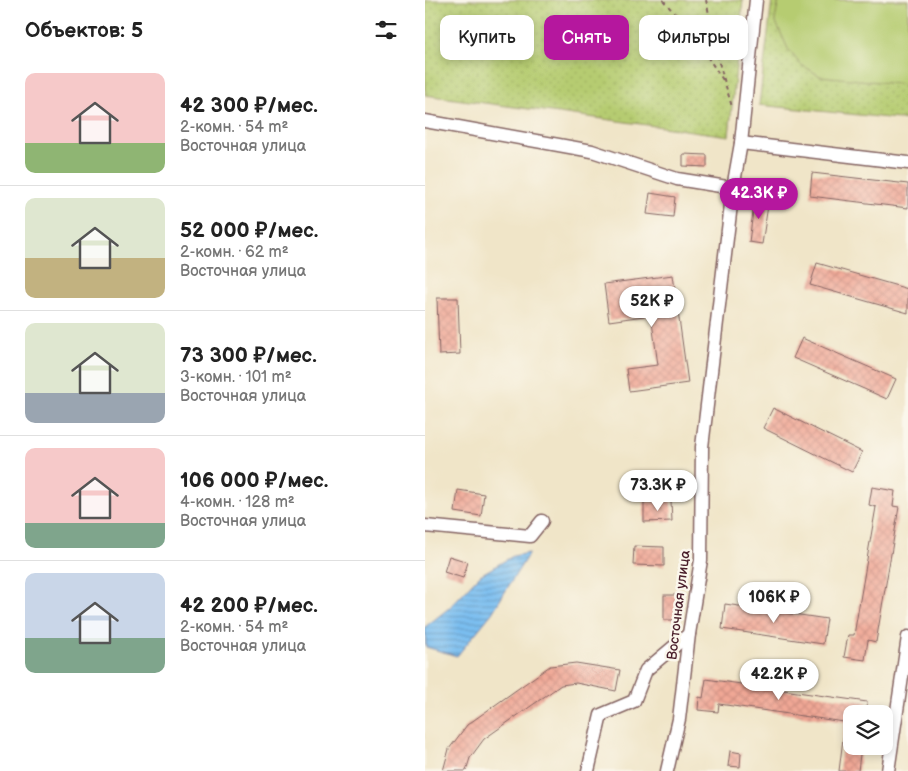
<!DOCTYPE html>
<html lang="ru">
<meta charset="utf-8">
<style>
:root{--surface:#fff;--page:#f2f2f2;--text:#222;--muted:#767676;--line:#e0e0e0;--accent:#b5179e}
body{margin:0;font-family:"Balsamiq Sans",sans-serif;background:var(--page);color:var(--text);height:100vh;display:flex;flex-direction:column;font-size:19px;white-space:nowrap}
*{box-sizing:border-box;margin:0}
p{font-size:16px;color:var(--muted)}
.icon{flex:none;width:28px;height:28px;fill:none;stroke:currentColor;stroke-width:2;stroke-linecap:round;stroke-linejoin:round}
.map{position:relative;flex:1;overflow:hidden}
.sheet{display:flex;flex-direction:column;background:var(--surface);width:425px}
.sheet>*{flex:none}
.hud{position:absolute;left:15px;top:15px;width:392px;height:45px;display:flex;gap:10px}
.fabs{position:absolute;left:418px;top:705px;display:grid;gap:10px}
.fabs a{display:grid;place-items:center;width:50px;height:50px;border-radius:10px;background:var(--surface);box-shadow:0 2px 8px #0003;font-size:25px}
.price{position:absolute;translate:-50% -42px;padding:0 11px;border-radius:18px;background:#fff;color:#222;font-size:16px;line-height:32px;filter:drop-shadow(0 1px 2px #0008)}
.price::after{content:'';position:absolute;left:50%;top:30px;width:15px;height:11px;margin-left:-8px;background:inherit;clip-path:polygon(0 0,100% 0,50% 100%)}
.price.on{background:var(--accent);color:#fff}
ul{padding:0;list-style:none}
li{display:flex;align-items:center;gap:15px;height:125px;padding:0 25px}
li+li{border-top:1px solid var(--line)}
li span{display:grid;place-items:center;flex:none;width:140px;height:100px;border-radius:10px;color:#555}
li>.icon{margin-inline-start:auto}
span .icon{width:60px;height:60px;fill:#fffc;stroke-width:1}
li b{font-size:21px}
h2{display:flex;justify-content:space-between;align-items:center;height:60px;padding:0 25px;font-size:21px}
.pill{padding:0 18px;border-radius:10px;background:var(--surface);box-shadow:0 2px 8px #0003;font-size:18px;line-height:45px}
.pill.on{background:var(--accent);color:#fff}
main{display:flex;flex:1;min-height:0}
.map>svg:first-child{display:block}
</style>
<main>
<section class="sheet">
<h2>Объектов: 5<svg class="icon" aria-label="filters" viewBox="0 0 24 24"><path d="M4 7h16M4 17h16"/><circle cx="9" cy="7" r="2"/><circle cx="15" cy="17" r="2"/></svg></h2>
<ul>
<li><span style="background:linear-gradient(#f6c9c9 70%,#8fb573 0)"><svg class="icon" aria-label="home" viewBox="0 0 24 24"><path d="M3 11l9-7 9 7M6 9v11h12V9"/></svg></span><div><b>42 300 ₽/мес.</b><p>2-комн. · 54 m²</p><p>Восточная улица</p></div></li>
<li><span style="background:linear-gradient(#dfe7d0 60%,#c2b280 0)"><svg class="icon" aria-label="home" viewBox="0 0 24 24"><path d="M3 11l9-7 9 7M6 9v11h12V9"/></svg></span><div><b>52 000 ₽/мес.</b><p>2-комн. · 62 m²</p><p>Восточная улица</p></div></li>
<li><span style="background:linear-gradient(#dfe7d0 70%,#9aa5b1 0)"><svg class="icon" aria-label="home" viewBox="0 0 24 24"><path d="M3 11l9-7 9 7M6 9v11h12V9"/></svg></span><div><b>73 300 ₽/мес.</b><p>3-комн. · 101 m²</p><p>Восточная улица</p></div></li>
<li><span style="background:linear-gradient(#f6c9c9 75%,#7fa58c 0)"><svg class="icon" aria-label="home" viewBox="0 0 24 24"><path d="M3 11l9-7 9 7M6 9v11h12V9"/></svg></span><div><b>106 000 ₽/мес.</b><p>4-комн. · 128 m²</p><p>Восточная улица</p></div></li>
<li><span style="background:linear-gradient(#c9d6e8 65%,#7fa58c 0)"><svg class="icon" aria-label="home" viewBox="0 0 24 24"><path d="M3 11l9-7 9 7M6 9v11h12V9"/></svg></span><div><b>42 200 ₽/мес.</b><p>2-комн. · 54 m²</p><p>Восточная улица</p></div></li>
</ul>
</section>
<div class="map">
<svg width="483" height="771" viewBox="0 0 483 771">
<defs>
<pattern id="park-dots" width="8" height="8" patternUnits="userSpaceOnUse" patternTransform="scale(1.25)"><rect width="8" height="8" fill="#b6cc71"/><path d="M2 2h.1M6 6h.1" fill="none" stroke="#9eaf62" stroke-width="1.8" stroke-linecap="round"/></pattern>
<pattern id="water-rules" width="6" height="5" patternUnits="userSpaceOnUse" patternTransform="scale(1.25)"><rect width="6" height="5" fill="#7abef0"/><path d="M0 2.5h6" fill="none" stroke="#669ac3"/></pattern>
<pattern id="building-cross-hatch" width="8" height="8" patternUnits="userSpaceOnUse" patternTransform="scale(1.25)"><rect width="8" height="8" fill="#f0a795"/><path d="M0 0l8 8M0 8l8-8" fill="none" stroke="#cf8f81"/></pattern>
</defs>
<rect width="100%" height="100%" fill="#fbf7ec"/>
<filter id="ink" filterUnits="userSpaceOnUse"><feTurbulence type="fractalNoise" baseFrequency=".02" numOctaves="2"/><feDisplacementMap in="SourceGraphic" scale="10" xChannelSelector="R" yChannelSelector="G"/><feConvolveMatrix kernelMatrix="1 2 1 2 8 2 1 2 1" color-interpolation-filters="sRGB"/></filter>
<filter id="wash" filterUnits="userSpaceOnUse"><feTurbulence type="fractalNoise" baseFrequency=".0096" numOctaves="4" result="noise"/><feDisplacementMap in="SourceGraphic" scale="20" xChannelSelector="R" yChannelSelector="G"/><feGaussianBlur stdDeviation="1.12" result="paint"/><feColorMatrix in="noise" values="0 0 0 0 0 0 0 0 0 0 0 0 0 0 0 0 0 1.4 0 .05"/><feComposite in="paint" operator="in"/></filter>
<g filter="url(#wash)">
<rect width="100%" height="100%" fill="#f0e5c8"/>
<g fill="url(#park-dots)" stroke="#80764e">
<polygon points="0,0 318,0 304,136 0,95"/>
<polygon points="347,0 483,0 483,120 334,105"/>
</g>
<polygon fill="#b6cc71" stroke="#80764e" points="354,0 483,0 483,85 395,76 375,64 363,49 350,20"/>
<polygon fill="url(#water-rules)" stroke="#626e8e" points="104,553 67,613 32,656 1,647 0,627 24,608 55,575 88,556"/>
<g id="blocks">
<g fill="url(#building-cross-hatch)">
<polygon points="258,154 282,155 282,167 258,166"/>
<polygon points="387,173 483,184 483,208 385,196"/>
<polygon points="225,193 250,197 248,217 222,214"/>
<polygon points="330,197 344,199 337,244 324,242"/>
<polygon points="392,263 483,289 483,313 385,285"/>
<polygon points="248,275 263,383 204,391 201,369 233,365 226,315 184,321 179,284"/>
<polygon points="12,298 33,298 35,354 14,355"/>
<polygon points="377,338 471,379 462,399 368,358"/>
<polygon points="348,408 437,452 427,472 338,428"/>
<polygon points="447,487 470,491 468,506 474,507 451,642 443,640 440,660 419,657 423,635 429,635 451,507 444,505"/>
<polygon points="33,490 59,494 56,516 30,512"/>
<polygon points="246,501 247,521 219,522 219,502"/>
<polygon points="209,546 239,547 239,566 208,565"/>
<polygon points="24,556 43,562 38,578 19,572"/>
<rect x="239" y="595" width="16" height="25"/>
<polygon points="300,604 402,619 398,644 297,629"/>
<polygon points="151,663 195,670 191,691 151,683 136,685 59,739 45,758 41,771 18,771 24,749 42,725 125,666"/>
<polygon points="281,679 442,702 441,714 426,714 426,723 294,704 293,712 273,710 274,697 278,698"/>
<polygon points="420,723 426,724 426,746 436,746 433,771 414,771"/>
<polygon points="305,751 316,753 315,767 303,766"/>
</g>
</g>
</g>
<g filter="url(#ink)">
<use href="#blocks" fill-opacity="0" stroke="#846462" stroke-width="1"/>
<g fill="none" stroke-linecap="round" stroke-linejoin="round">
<defs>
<g id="minor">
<polyline points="0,121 167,151 252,179 308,188"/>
<polyline points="316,143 483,163"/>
<polyline points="0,526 105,536 117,521"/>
<polyline points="163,771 176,715 209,701 221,670 264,634"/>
<polyline points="242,771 254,719 264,634 276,560 277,447 308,188 316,143 331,0"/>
<polyline points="463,771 483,637"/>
</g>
</defs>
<use href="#minor" stroke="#846462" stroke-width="15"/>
<g stroke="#846462" stroke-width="2" stroke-dasharray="4 4" stroke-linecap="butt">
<polyline points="238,0 265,31 298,80"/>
<polyline points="281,0 295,66 307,107"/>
</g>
<use href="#minor" stroke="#fff" stroke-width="12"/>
</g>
</g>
<g text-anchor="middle" stroke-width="5" stroke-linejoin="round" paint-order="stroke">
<g font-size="14" fill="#4a1f2b" stroke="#fbf7ec">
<text transform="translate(253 605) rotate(-83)" y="5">Восточная улица</text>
</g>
</g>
</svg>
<div class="fabs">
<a><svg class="icon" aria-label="layers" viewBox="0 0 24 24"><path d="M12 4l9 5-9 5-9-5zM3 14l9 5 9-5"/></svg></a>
</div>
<b class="price on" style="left:334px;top:220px">42.3K ₽</b>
<b class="price" style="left:227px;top:328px">52K ₽</b>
<b class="price" style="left:233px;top:512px">73.3K ₽</b>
<b class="price" style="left:349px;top:624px">106K ₽</b>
<b class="price" style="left:354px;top:701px">42.2K ₽</b>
<div class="hud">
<a class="pill">Купить</a>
<a class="pill on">Снять</a>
<a class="pill">Фильтры</a>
</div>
</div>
</main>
